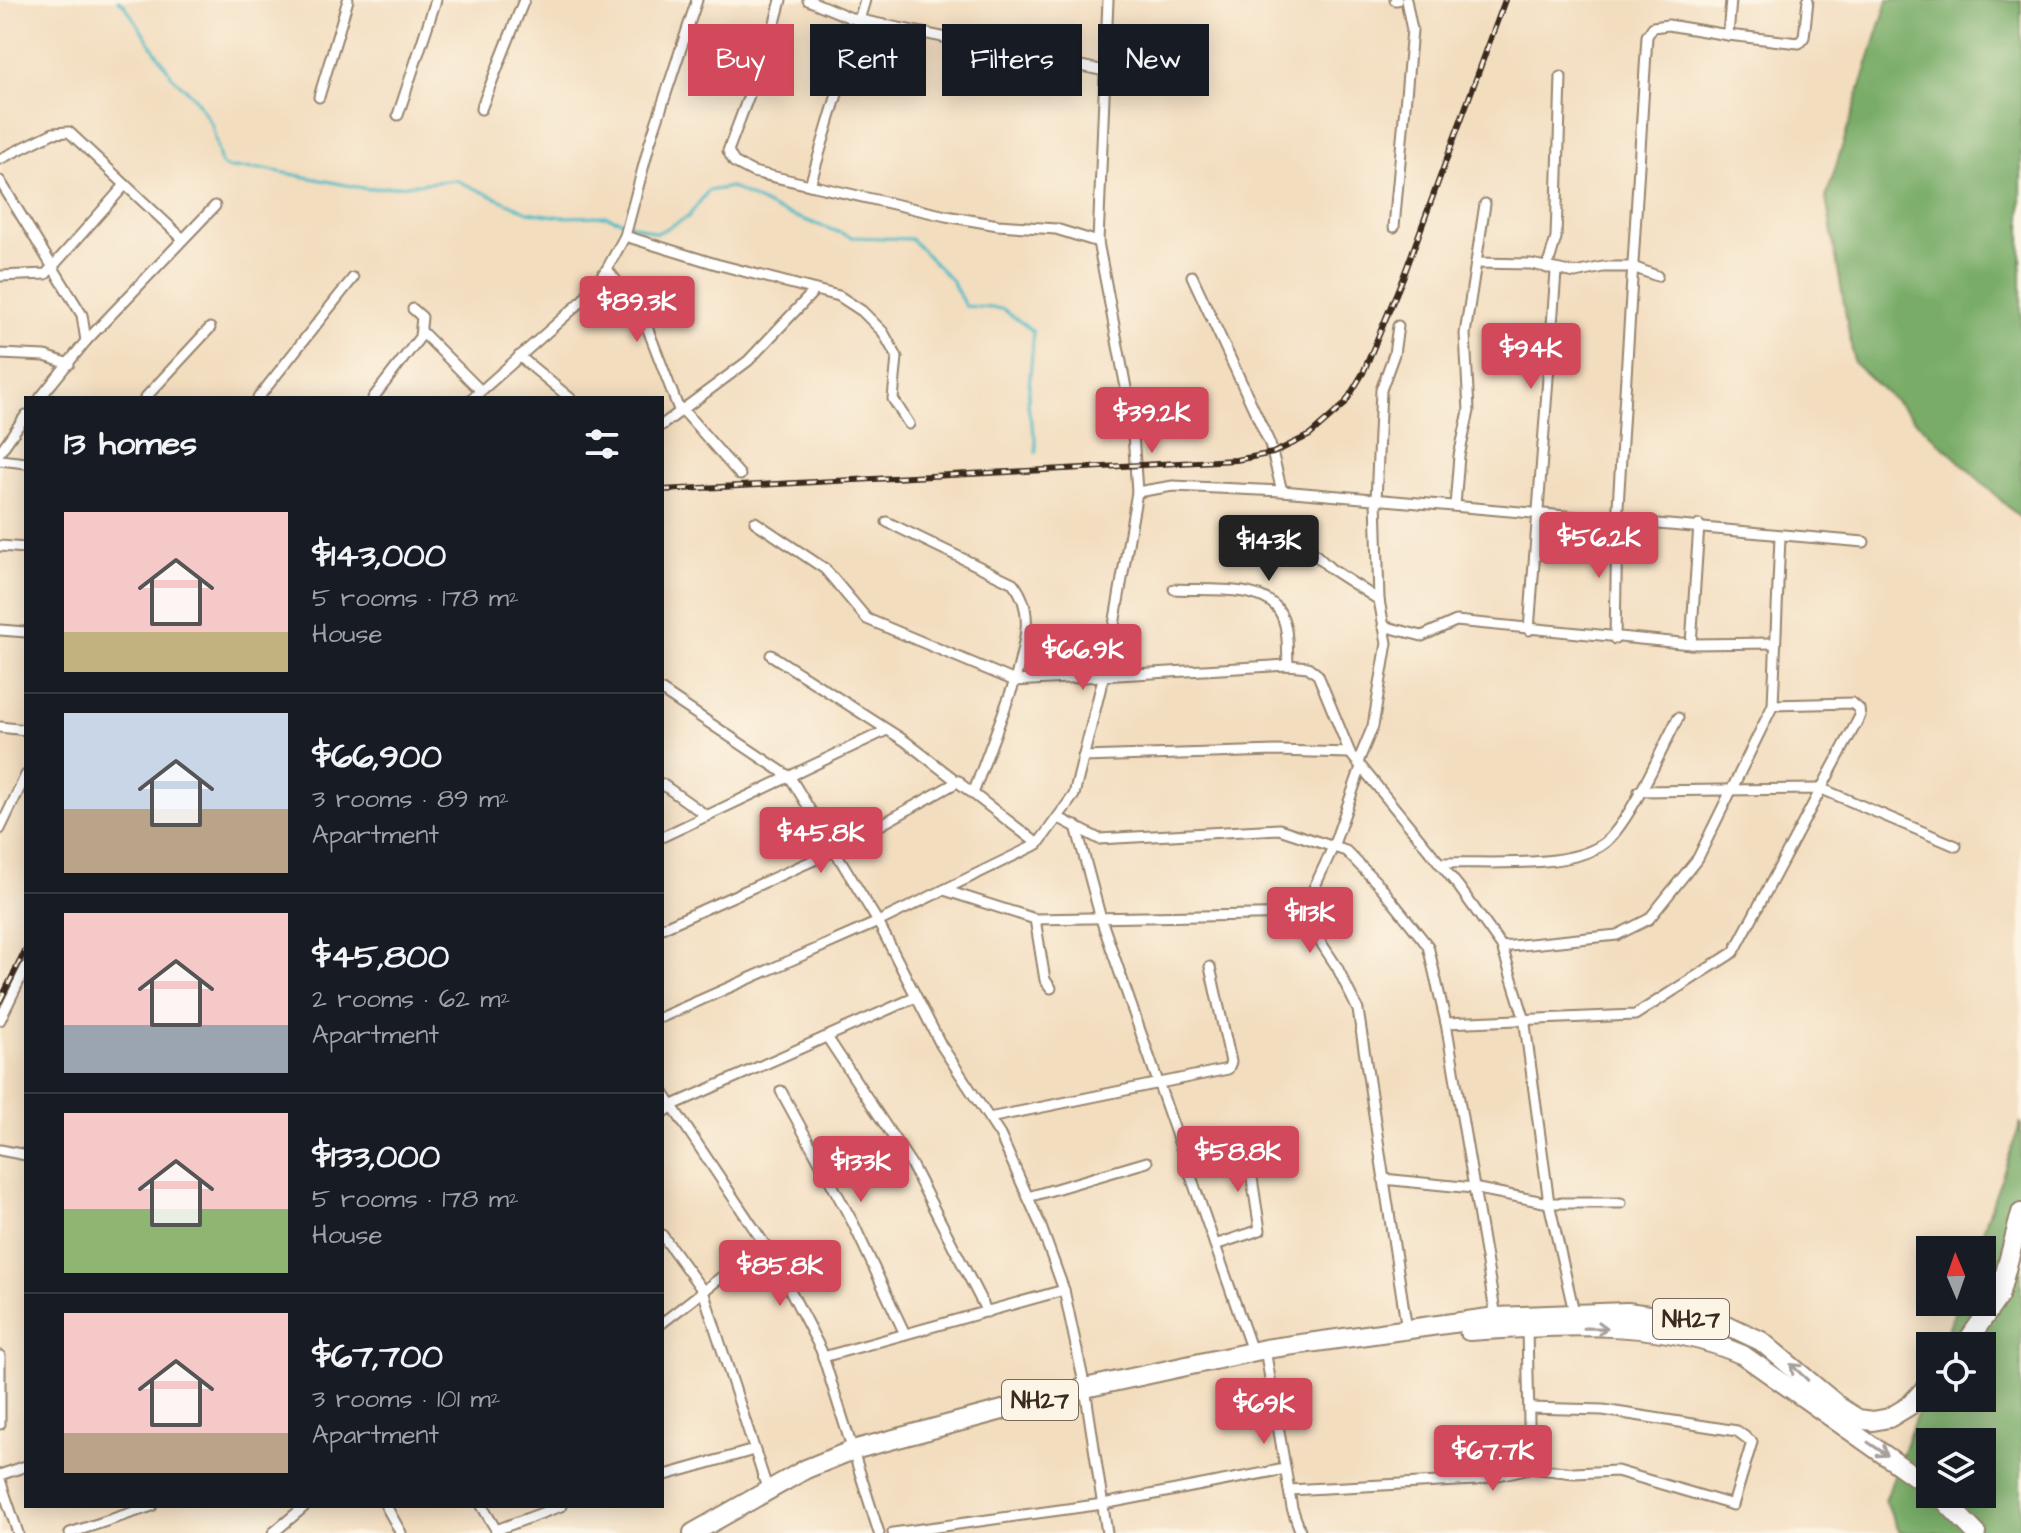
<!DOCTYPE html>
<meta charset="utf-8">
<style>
:root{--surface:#171b24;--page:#20242c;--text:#f1f3f6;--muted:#9ea1a6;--line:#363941;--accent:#d1495b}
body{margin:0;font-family:"Architects Daughter",sans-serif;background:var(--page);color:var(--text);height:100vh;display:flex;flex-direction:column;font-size:30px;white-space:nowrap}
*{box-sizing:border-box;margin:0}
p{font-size:26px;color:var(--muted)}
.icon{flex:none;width:44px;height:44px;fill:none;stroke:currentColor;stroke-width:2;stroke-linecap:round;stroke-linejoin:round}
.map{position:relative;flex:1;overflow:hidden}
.panel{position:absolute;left:24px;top:396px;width:640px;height:1112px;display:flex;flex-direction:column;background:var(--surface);border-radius:0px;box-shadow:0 4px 20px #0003}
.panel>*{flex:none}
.guide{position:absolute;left:688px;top:24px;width:760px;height:72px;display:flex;gap:16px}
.needle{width:52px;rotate:358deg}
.buttons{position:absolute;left:1916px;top:1236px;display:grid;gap:16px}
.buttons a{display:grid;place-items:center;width:80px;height:80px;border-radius:0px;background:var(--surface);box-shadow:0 4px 20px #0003;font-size:40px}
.price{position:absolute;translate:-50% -68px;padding:0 18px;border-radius:8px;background:var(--accent);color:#fff;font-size:26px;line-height:52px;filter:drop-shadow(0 2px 4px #0008)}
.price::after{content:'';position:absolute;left:50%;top:48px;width:24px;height:18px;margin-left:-12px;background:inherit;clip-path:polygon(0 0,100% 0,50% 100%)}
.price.on{background:#222;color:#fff}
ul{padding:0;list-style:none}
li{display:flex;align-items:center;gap:24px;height:200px;padding:0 40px}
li+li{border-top:2px solid var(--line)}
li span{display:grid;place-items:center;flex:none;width:224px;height:160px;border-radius:0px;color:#555}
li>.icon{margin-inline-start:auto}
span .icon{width:96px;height:96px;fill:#fffc;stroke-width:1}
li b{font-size:34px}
h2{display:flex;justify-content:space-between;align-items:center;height:96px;padding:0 40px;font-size:34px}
.pill{padding:0 28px;border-radius:0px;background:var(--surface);box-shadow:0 4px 20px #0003;font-size:28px;line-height:72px}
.pill.on{background:var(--accent);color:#fff}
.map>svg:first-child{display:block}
</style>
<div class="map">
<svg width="2021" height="1533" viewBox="0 0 2021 1533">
<rect width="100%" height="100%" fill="#fcf5e5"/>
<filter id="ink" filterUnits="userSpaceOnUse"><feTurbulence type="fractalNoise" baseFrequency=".0125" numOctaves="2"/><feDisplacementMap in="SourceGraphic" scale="16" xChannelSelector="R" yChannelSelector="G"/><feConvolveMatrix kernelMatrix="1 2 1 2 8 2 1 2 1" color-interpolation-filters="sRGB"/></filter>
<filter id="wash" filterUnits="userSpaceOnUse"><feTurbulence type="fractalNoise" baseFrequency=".006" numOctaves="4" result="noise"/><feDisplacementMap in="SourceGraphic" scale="32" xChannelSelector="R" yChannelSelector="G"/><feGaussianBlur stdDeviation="1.8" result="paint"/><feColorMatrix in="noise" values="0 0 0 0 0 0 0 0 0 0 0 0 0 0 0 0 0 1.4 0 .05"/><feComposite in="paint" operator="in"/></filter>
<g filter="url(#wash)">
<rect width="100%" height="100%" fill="#f3ddbf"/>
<g fill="#78ac68" stroke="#5a6b43" stroke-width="2" fill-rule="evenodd">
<polygon points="1888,0 2021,0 2021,519 1854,363 1826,198"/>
<path d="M 2021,1122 L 2021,1533 L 1900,1533 L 1885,1501 L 1930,1378 L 1930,1398 L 1982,1398 L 1982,1346 L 1942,1346 L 1958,1302 L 1982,1302 L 1982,1250 L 1976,1250 ZM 1930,1442 L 1982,1442 L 1982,1494 L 1930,1494 Z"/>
</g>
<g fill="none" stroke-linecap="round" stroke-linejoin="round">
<path stroke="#4dbbc6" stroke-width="3" d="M 118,0 L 124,4 L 172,76 L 195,98 L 212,125 L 221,164 L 227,168 L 265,169 L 367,189 L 456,180 L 528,212 L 562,217 L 606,216 L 657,233 L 688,217 L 708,191 L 731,187 L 774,209 L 852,237 L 911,239 L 952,281 L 965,306 L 1003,309 L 1033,331 C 1033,355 1029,379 1028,402 C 1028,421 1038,434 1036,453"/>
</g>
</g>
<g filter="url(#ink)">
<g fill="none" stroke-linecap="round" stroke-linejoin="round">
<defs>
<g id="street">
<polyline points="781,0 772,34 728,151 734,162 753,172 946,216 998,225 1056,229 1098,242"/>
<polyline points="808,0 851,18 1105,71"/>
<polyline points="1108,0 1098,242 1132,419 1137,492"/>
<polyline points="1395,0 1397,0"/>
<polyline points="1728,35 1799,43 1804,37 1808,0"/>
<polyline points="319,97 348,0"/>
<polyline points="481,109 524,0"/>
<polyline points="398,115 436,0"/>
<polyline points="0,159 53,133 69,132 182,238"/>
<polyline points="0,181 82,315 86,341"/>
<polyline points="810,185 865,0"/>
<polyline points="1394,227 1412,30 1406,0"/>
<polyline points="625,236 716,264 839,296 862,311 883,332 897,357 893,399 909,424"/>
<polyline points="1476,263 1531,264 1575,273 1603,267 1633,267 1657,276"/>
<polyline points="1547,268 1556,238 1561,77"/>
<polyline points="607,269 642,314 679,410"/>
<polyline points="0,276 46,274 125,185"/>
<polyline points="422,332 480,390"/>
<polyline points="0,354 45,356 69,364"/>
<polyline points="519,356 570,398"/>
<polyline points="40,398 86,341 215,206"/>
<polyline points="145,398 210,328"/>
<polyline points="258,398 353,278"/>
<polyline points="373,398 420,337 422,317 413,309"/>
<polyline points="473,398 581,302 607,269 625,236 650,142 697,0"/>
<polyline points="681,408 740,475"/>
<polyline points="662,425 748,361 815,290"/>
<polyline points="0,452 26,415"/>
<polyline points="0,460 26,463"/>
<polyline points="1282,491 1864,542"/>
<polyline points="1455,506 1459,456 1469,411 1465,334 1485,204"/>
<path d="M 755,522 L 825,569 L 867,619 L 1015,681 C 1023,646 1037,613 1013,583 L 887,522"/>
<polyline points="1291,532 1331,569 1379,600"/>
<polyline points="0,546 26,548"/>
<path d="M 1174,589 C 1203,591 1259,584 1278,609 C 1289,624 1287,647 1288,665"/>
<polyline points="1383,626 1422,636 1456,621 1691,644 1775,643"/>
<polyline points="0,630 26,632"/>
<polyline points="1529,630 1556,272"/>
<polyline points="1615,639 1617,523 1647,36 1653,27 1668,25 1728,35 1731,0"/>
<polyline points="1691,644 1699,525"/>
<polyline points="771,655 905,741 1038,844"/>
<polyline points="662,691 790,777 878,922 941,1045 1000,1135 1040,1224 1064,1290 1085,1388 1107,1533"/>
<polyline points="0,727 26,730"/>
<polyline points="1083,757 1276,751 1350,753"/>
<polyline points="1358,762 1373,726 1387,643 1379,600 1376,500 1381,390 1394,354 1398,326"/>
<polyline points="662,784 707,816"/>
<polyline points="974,791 1015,681 1288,665 1308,667 1318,675 1350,753 1459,887 1502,947 1524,1017 1549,1203 1574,1312"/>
<polyline points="1639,791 1822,789 1956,846"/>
<polyline points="1059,818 1099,839 1279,829 1346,851 1381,887 1428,946 1446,1023 1496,1317"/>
<polyline points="1076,826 1101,919 1252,1351"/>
<polyline points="0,829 26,775"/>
<polyline points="662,837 887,730"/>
<path d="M 1439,863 C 1482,861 1567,870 1603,844 C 1628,827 1662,748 1678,718"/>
<polyline points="944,890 1035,919 1302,914 1337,967 1358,1010 1407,1330"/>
<polyline points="1302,914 1333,847 1361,767"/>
<polyline points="1035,919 1045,980 1051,988"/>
<polyline points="662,928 834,851 959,781"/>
<polyline points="1502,947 1617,935 1649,919 1698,858 1773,705 1780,537"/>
<polyline points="662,1017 878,922 1038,844 1074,795 1109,654 1137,492 1173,486 1282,491 1270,444 1192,276"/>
<polyline points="0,1020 26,967"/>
<polyline points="1446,1023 1635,1015 1734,952 1860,716 1859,709 1852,703 1773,705"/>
<polyline points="827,1037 911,1164 987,1312"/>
<polyline points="662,1091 773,1257 821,1350 879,1533"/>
<polyline points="781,1091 853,1223 905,1334"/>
<polyline points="662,1114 673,1105 916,997"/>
<polyline points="989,1118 1228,1069 1231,1062 1210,967"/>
<polyline points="0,1150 26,1155"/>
<polyline points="1383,1179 1473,1188 1549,1203 1621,1203"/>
<polyline points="1028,1197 1147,1162"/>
<polyline points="662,1235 703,1291 768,1491"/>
<polyline points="1215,1245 1260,1230 1245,1133"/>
<polyline points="662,1323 764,1244"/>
<polyline points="1265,1349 1292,1508 1301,1533"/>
<polyline points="0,1356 0,1424"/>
<polyline points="823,1357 1064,1290"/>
<polyline points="1529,1408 1603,1410 1737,1431 1752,1442 1733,1505 1617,1471 1574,1473 1530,1468"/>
<polyline points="0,1475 26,1466"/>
<polyline points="662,1476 754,1450"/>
<polyline points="0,1480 18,1533"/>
<polyline points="1289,1490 1476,1480 1530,1468 1527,1329"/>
<polyline points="386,1506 401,1533"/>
<polyline points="482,1506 498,1533"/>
<polyline points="496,1530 561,1506"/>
<polyline points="70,1533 152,1506"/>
<polyline points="273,1533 305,1506"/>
<polyline points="893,1533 1103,1504 1285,1469"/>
</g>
<g id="highway">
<path d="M 1469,1331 C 1561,1326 1657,1317 1743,1355 L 1930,1487"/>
<polyline points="1964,1346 1999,1296 2021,1213"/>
<polyline points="1938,1494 1976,1533"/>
<polyline points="693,1533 806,1469 853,1450 1085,1388 1265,1349 1496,1317 1627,1312 1729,1326 1761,1341 1842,1409 1858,1419 1873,1421 1889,1418 1909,1406 1930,1383"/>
</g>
</defs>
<use href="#street" stroke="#97846e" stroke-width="13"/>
<use href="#highway" stroke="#97846e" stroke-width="22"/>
<use href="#street" stroke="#fff" stroke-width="9"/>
<use href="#highway" stroke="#fff" stroke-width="18"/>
<defs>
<g id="rail">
<polyline points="662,490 1236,460 1273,453 1310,435 1344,405 1363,373 1404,275 1505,0"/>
<polyline points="0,1001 26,949"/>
</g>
</defs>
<use href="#rail" stroke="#3b2a1e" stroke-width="6"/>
<use href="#rail" stroke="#fcf5e5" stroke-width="3" stroke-dasharray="9" stroke-linecap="butt"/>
</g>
<defs><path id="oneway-shaft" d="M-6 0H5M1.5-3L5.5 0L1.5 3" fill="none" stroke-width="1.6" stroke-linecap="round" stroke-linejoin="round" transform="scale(2)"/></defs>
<g stroke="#a79f9a">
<use href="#oneway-shaft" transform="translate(1596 1328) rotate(-1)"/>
<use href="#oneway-shaft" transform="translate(1799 1372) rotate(-137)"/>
<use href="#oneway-shaft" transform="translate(1878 1449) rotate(34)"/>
</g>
</g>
<g text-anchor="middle" stroke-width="6" stroke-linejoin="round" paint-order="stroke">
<g fill="#fcf5e5" stroke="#75675a" stroke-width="2">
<rect x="1653" y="1299" width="76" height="40" rx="6"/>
<rect x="1002" y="1380" width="76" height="40" rx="6"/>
</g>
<g font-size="24" font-weight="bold" fill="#3b2a1e">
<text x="1691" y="1327">NH27</text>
<text x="1040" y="1408">NH27</text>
</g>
</g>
</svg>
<div class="buttons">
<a><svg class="needle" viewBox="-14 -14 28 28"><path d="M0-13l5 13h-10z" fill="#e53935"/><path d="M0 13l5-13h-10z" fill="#9ea1a6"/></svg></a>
<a><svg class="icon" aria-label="locate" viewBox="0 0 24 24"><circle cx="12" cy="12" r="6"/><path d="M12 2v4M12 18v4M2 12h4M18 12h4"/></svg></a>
<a><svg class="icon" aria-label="layers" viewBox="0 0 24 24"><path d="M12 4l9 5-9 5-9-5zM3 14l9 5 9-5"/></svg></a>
</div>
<b class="price" style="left:637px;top:344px">$89.3K</b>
<b class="price" style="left:1531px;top:391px">$94K</b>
<b class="price" style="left:1152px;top:455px">$39.2K</b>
<b class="price" style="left:1599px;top:580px">$56.2K</b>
<b class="price on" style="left:1269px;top:583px">$143K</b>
<b class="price" style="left:1083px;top:692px">$66.9K</b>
<b class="price" style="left:821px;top:875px">$45.8K</b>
<b class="price" style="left:1310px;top:955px">$113K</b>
<b class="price" style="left:1238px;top:1194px">$58.8K</b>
<b class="price" style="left:861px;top:1204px">$133K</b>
<b class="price" style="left:780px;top:1308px">$85.8K</b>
<b class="price" style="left:1264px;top:1446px">$69K</b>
<b class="price" style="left:1493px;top:1493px">$67.7K</b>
<div class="guide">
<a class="pill on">Buy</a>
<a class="pill">Rent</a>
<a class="pill">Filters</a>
<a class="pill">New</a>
</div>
<section class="panel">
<h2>13 homes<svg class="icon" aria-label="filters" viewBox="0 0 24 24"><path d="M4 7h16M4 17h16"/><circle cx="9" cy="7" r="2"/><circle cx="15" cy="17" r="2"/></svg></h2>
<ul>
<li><span style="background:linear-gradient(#f6c9c9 75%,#c2b280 0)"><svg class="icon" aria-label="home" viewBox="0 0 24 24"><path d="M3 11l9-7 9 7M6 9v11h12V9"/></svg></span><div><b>$143,000</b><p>5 rooms · 178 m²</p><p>House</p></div></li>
<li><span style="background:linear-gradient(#c9d6e8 60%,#b9a48a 0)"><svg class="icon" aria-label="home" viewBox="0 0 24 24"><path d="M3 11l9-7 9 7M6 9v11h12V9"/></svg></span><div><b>$66,900</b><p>3 rooms · 89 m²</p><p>Apartment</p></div></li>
<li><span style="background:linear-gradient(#f6c9c9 70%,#9aa5b1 0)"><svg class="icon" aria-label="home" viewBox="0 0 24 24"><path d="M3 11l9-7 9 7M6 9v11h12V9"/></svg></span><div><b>$45,800</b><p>2 rooms · 62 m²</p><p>Apartment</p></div></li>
<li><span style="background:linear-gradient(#f6c9c9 60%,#8fb573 0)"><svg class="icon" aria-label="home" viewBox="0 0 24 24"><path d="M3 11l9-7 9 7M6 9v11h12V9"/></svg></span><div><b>$133,000</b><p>5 rooms · 178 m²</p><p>House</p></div></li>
<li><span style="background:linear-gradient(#f6c9c9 75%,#b9a48a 0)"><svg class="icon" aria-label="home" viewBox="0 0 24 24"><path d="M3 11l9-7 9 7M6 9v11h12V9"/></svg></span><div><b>$67,700</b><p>3 rooms · 101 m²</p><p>Apartment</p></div></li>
</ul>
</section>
</div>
